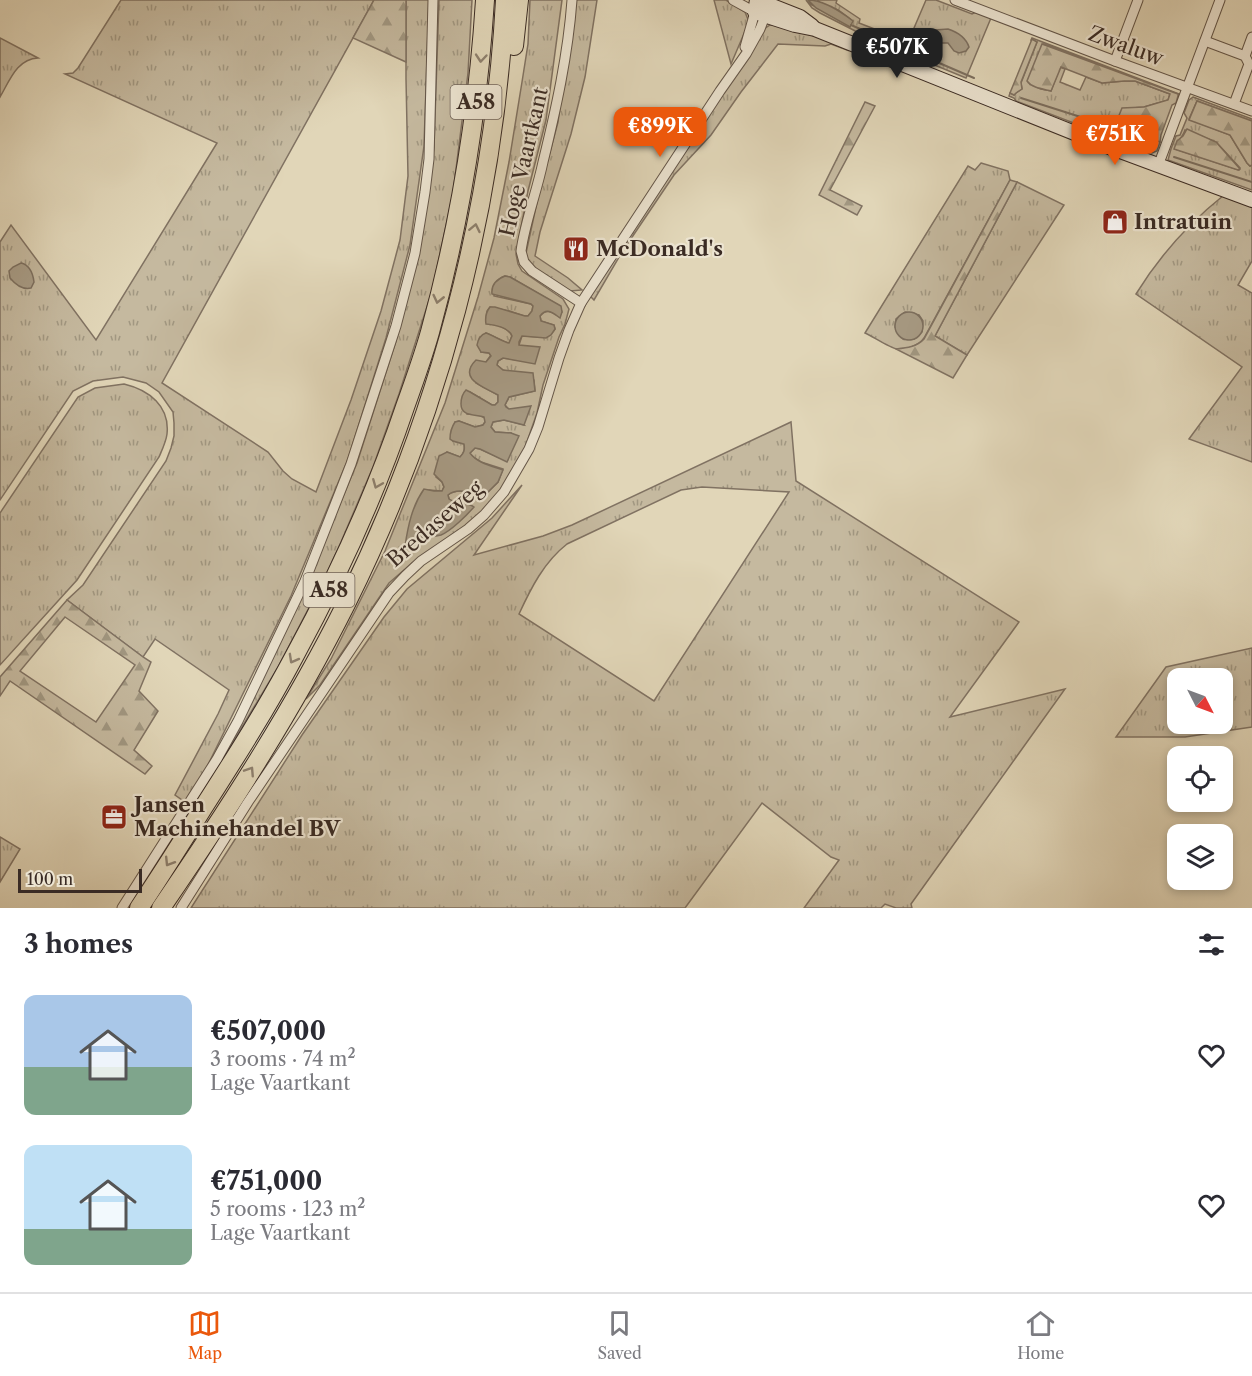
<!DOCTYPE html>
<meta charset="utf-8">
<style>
:root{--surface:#fff;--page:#f7f7f7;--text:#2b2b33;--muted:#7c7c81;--line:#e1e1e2;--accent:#ea580c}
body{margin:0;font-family:"Libre Caslon Text",serif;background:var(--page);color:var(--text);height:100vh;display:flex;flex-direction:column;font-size:22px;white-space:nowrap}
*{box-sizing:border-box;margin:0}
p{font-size:20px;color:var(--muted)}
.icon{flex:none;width:33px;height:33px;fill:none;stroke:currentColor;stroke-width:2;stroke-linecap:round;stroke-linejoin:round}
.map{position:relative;height:908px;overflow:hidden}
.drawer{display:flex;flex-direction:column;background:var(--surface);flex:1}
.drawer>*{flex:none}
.needle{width:39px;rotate:132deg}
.tools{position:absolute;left:1167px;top:668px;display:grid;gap:12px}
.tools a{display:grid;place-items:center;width:66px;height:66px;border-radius:12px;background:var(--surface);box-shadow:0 3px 9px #0003;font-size:30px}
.scale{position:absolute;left:18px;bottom:15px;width:124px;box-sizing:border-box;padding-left:6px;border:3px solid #3a2b24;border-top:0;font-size:16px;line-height:21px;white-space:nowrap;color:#3a2b24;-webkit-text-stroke:4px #ece4d1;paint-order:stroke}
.price{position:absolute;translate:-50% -51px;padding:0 14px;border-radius:12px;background:var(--accent);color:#fff;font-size:20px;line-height:39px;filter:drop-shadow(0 2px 3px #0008)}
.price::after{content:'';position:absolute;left:50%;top:36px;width:18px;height:14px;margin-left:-9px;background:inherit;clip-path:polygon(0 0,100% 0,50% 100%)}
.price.on{background:#222;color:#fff}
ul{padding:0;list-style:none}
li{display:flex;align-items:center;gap:18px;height:150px;padding:0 24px}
li span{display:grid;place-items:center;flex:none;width:168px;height:120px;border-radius:12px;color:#555}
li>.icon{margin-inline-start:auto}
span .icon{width:72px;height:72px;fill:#fffc;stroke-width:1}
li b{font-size:26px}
h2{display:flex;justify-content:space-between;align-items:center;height:72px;padding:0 24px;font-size:26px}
.tabs{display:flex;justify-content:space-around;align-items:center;height:84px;border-top:2px solid var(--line);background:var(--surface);font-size:16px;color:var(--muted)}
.tabs a{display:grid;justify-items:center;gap:3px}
.tabs .on{color:var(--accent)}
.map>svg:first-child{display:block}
</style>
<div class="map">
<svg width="1252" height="908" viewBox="0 0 1252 908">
<defs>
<pattern id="grass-tufts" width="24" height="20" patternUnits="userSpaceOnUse" patternTransform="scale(1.5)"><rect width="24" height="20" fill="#c5b99f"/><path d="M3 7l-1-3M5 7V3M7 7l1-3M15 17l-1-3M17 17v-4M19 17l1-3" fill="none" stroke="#a19781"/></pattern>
<pattern id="forest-firs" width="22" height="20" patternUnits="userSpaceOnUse" patternTransform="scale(1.5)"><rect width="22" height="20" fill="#c5b99f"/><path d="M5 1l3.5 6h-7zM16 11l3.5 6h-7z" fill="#a19781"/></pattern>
</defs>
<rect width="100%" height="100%" fill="#e1d6b8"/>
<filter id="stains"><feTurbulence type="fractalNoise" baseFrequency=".00333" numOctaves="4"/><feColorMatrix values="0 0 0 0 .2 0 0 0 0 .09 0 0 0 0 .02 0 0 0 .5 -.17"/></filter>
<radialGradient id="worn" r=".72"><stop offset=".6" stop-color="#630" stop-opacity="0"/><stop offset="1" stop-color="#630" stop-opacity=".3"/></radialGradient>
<g fill="url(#grass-tufts)" stroke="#807262" stroke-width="1.5" fill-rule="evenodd">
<polygon points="121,0 374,0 162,383 268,452 283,471 292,479 316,492 351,400 381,311 400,240 408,176 406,79 406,0 429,0 424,146 410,245 386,338 348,459 291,596 201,779 185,802 175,795 218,714 229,690 155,639 143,657 67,600 83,585 166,461 171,448 174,436 174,423 173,412 159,392 146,383 123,377 93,381 73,391 0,500 0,242 11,225 96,340 217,143 65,74 73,73 78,68"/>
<polygon points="439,0 472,0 468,73 453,193 432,291 399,394 373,467 341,542 326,575 277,669 216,770 300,600 357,463 396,341 420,247 434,147"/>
<path d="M 530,0 L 562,0 L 546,120 L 528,191 L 516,254 L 518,264 L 522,271 L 563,299 L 569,309 L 565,324 L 559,337 L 543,385 L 537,413 L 523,453 L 502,489 L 472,523 L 412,563 L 389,583 L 320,685 L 306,699 L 331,659 L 385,551 L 445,403 L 478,297 L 494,238 L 509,162 L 522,82 L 528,44 ZM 505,276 L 510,277 L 560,306 L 562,312 L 558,316 C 551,311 546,309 540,316 L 541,321 L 554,325 L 555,329 C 547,342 534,335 522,336 L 519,345 L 521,346 L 516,360 L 503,358 L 498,361 L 497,365 L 503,370 L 534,380 L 535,391 L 509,397 L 505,405 L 524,425 L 504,420 L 493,422 L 491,427 L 495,432 L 511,433 L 507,461 L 480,449 L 475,448 L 470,453 L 471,456 L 481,462 L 503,469 L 498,482 L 483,497 C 472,493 458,487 448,495 L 449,499 L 452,502 L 470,504 L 431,536 L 418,537 L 411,541 L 429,490 L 442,491 L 444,487 L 442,482 L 436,477 L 447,452 L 460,457 C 464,453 465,450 464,444 L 453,441 L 455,422 L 459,421 L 475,427 L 483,425 L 485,422 L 485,418 L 479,415 L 467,414 L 470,392 L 492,405 L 495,405 L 498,402 L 498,395 L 476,383 L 486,362 L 491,355 L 489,353 L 481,352 L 486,333 C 492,335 504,342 509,343 L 512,336 C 508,327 494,324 486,320 L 487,311 L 490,307 L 509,311 L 524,316 L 528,316 L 532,311 L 533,306 L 531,304 L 494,296 C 495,285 495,280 505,276 Z"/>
<polygon points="574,0 597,0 585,77 571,134 540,232 535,256 568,278 582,290 570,291 536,271 527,261 526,253 539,193 558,122"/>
<polygon points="714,0 726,0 745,12 749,22 731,64"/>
<polygon points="806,0 812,5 853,21 838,10 822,4 817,0 837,0 836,3 860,19 859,23 908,42 926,0 936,0 972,14 976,12 991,18 966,78 869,38 820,13 812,8"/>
<polygon points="780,24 803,33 843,44 847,50 831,44 825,46 778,44 741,92 711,135 674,175 622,252 594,300 590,296 764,29 770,25"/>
<path d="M 0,38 L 38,58 C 17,59 10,80 0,97 Z"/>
<polygon points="1032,38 1179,94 1178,98 1178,95 1176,93 1043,44 1030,84 1041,89 1051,91 1060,67 1065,69 1060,82 1080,90 1086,77 1102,83 1124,81 1135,81 1170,94 1168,100 1144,107 1122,109 1124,123 1141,133 1152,136 1160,142 1157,151 1152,153 1016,101 1014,98 1009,96 1010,93 1014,95 1016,93 1022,89 1021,83 1037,42 1031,40"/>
<path d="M 1193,97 L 1252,119 L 1252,121 L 1197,101 L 1189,119 L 1230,135 L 1247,163 L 1250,166 L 1252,165 L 1252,190 L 1168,160 L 1171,149 L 1176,136 L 1180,135 L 1187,118 L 1184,113 L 1189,100 ZM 1185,130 L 1216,142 L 1240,168 L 1239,170 L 1175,149 C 1177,141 1183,137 1185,130 Z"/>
<path d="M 981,163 L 1008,171 L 1010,180 L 924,338 C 919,346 905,350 897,349 C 890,348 872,336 865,333 L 968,166 L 975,170 ZM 905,312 L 919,315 L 923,321 L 922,332 L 914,339 L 903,339 L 895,327 L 896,319 Z"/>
<polygon points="1017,182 1064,205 967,355 935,336"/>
<path d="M 1224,195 L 1252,205 L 1252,261 L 1238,285 L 1252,293 L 1252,462 L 1189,439 L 1242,367 L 1136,294 C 1160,255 1189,223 1224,195 Z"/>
<path d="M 124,384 C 149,390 170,406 167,434 C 166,442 162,450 159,457 L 77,580 L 0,665 L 0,513 L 78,397 L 95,388 Z"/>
<path d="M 791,422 L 796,481 L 1019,622 L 950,717 L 1065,689 L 911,904 L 912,908 L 896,908 L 885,904 L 881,908 L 804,908 L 839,860 L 831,857 L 762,803 L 685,908 L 191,908 L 302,735 L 384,617 L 407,589 L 492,518 L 522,485 L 474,555 L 543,536 L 572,525 ZM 702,487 L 789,492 L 654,701 L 519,614 C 531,588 544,562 567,544 L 681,490 Z"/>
<path d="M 1252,648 L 1252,727 L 1185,737 L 1116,737 L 1166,667 ZM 1178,678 L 1222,678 L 1222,723 L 1178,723 Z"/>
<polygon points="0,837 20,849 0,882"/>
</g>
<g fill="url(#forest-firs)" stroke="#807262" stroke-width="1.5" fill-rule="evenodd">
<polygon points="374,0 406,0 406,62 353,38"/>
<polygon points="1032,39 1037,42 1021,82 1022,89 1016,93 1014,95 1010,93"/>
<path d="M 1042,44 L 1178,94 L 1178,96 L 1176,103 L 1172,105 L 1161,135 L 1160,142 L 1152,139 L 1152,136 L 1131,128 L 1118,118 L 1122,108 L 1144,107 L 1168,100 L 1170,94 L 1135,81 L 1124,81 L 1102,83 L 1061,67 L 1051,91 C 1043,89 1032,88 1027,81 Z"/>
<polygon points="1197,101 1252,121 1252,165 1250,166 1247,163 1230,135 1189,120"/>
<polygon points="865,102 875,106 830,190 862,206 857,215 819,195"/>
<polygon points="1187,129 1216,142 1240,169 1238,170 1174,149 1177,141 1183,136"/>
<path d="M 1010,180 L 1017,182 L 935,336 L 967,355 L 953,378 L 896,349 C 906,348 917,347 924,339 Z"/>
<path d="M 67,600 L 143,657 L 151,662 L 139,691 L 158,711 L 134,750 L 152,766 L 145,774 L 10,681 L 0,696 L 0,677 ZM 65,617 L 135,665 L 96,722 L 20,671 Z"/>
</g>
<g fill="#a89c86" stroke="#7c6f5f" stroke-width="1.5">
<path d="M 808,0 C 824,0 840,11 853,21 L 850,27 L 816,8 Z"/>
<path d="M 948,29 C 957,32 966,38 969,47 L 966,51 L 959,53 L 954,51 L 948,43 L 938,43 L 932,40 L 931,35 L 935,30 Z"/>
<path d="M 21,263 C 30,265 33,274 34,282 L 31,288 C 23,290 15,284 10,278 L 9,271 L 13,267 Z"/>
<path d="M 505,276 L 510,277 L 561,306 L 562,312 L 560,318 C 553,313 547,307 540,316 L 541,321 L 554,325 L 555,329 L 551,335 L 546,338 L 522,336 L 519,342 L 519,345 L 540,347 L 535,364 L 503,358 L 498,361 L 497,365 L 503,370 L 533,373 L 535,391 L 509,397 L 505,405 L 506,407 L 509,409 L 531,406 L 524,425 L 504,420 L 493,422 L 491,427 L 495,432 L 511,433 L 519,436 L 507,462 L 480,449 L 475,448 L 470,453 C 477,463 492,466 503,470 L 498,482 L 483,497 C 472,493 458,487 448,495 L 449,499 C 456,504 466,501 474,507 C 467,515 451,531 441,535 C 425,539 420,533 405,546 C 408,526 412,506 424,489 L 434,491 L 442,491 L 444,487 L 442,482 L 434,474 L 439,456 L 447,452 L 460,457 C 464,453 465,450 464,444 L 453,441 L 450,439 C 450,432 451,428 455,422 L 459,421 L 475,427 L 483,425 L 485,422 L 484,417 C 476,414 461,417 461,404 C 461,399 462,394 466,390 L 470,392 L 492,405 L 495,405 L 498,402 L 498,395 C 484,387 457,379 476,360 L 486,362 L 491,356 L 489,353 L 481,352 L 477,345 C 478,339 480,335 486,333 C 492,335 505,343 509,343 L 512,336 C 509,327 496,325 486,324 C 485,318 486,312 490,307 L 495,307 L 525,316 L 528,316 L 532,311 L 533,306 L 531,304 L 492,294 C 491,285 497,279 505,276 Z"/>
<circle cx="909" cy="326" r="14"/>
</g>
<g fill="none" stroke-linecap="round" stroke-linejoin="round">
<g stroke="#7c6f5f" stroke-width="2">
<polyline points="851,25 974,78"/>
<polyline points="1021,98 1087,119 1152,148"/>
<polyline points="1174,157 1252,182"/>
</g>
<defs>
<g id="street">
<path d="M 572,0 C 568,55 556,109 543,162 C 537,191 525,222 521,251 L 524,262 L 532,271 L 581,303"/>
<polyline points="733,0 755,12 745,47"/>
<polyline points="955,0 1115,61 1252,111"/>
<polyline points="1205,41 1245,56 1249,64 1234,104"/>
<polyline points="1245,56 1252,37"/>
<polyline points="1115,61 1138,0"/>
<polyline points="1158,166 1220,0"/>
<polyline points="122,908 217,759 238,721 305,581 351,464 396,326 415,253 425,192 429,159 433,0"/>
<polyline points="181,908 248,802 389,593 405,576 421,561 468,529 484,515 504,492 529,449 538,427 559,358 569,330 581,303 720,91 746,54 760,29 765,16"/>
</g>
<g id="secondary">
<polyline points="757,0 755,12 795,25 815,29 1112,148 1252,200"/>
<polyline points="757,0 800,17 812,26"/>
</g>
<g id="highway">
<polyline points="514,46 519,0"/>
<path d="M 139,908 C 161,875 182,842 203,808 C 235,758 267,708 295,655 C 338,576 376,493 405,407 C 414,382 423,357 430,332 C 460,223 478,112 485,0"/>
<path d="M 161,908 C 228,810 293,710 346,604 C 439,417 494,208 505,0"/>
</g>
</defs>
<use href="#street" stroke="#645649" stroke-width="11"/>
<use href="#secondary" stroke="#3a2b24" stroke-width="16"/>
<use href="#highway" stroke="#3a2b24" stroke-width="20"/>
<use href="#street" stroke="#ece4d1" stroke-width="9"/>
<use href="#secondary" stroke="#ece4d1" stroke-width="14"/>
<use href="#highway" stroke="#e1d6b8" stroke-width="18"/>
</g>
<defs><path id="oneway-chevron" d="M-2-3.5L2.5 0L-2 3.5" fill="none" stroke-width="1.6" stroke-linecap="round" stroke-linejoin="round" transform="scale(1.5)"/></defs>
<g stroke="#8e806e">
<use href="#oneway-chevron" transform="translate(481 58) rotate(95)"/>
<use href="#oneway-chevron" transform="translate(475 228) rotate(-78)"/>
<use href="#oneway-chevron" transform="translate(438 299) rotate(103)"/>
<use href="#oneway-chevron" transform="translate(377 484) rotate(112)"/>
<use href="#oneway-chevron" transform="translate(293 659) rotate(119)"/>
<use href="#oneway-chevron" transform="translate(250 771) rotate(-57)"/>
<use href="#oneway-chevron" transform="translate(169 862) rotate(122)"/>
</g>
<defs>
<symbol id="shop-square" viewBox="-11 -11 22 22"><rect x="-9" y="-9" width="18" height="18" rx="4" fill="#8f2418" stroke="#ece4d1"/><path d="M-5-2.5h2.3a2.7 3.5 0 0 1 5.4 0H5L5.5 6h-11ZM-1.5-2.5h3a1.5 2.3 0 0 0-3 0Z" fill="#fff"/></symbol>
<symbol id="restaurant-square" viewBox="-11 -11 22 22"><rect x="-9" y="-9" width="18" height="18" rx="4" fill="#8f2418" stroke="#ece4d1"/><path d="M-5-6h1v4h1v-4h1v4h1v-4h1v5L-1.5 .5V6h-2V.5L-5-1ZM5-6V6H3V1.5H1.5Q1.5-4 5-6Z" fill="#fff"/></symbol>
<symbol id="office-square" viewBox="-11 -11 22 22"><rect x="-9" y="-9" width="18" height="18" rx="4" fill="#8f2418" stroke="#ece4d1"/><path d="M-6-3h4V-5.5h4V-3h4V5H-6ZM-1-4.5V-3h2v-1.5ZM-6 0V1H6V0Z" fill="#fff"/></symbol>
</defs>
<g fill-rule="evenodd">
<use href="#shop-square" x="1100" y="207" width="30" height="30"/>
<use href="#restaurant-square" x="561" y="234" width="30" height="30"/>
<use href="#office-square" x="99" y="802" width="30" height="30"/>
</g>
<g text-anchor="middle" stroke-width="4.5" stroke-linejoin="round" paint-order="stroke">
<g fill="#ece4d1" stroke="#6f6258" stroke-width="1.5">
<rect x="450.5" y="85" width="51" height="34" rx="4.5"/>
<rect x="303.5" y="573" width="51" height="34" rx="4.5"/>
</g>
<g font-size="20" font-weight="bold" fill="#3a2b24">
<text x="476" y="109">A58</text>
<text x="329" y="597">A58</text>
</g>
<g font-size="21" fill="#3a2b24" stroke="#ece4d1">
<text transform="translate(1126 46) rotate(20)" y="7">Zwaluw</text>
<text transform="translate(524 162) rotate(-77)" y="7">Hoge Vaartkant</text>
<text transform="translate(435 524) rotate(-41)" y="7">Bredaseweg</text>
</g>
<g font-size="21" font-weight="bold" fill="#3a2b24" stroke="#ece4d1" text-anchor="start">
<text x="1134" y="229">Intratuin</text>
<text x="596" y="256">McDonald's</text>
<text x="134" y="812">Jansen<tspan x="134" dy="24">Machinehandel BV</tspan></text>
</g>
</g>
<rect width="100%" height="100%" filter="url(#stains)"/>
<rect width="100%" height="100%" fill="url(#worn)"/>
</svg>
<div class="tools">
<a><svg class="needle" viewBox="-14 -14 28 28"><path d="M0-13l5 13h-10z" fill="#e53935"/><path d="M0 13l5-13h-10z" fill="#7c7c81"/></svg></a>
<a><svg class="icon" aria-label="locate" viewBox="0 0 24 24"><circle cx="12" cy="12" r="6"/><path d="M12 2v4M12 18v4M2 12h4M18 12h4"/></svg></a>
<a><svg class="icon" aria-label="layers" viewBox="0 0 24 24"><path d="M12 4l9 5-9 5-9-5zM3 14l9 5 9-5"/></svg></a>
</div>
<div class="scale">100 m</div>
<b class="price on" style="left:897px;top:79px">€507K</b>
<b class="price" style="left:660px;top:158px">€899K</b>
<b class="price" style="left:1115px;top:166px">€751K</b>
</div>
<section class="drawer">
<h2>3 homes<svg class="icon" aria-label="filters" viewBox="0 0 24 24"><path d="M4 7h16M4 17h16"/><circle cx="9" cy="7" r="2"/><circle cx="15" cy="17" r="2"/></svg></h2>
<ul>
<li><span style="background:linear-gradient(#a9c7e8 60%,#7fa58c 0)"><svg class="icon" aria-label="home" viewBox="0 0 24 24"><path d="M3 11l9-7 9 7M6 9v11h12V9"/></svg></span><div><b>€507,000</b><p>3 rooms · 74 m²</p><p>Lage Vaartkant</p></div><svg class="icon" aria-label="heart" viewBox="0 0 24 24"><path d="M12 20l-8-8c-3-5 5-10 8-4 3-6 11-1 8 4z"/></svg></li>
<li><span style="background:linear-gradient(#bfe0f5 70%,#7fa58c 0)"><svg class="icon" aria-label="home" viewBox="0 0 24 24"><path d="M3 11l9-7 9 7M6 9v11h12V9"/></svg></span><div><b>€751,000</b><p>5 rooms · 123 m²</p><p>Lage Vaartkant</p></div><svg class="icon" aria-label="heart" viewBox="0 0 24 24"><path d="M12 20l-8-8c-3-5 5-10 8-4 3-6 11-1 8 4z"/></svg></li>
</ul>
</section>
<nav class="tabs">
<a class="on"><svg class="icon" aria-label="map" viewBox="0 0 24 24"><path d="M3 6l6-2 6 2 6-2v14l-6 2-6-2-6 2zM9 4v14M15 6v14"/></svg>Map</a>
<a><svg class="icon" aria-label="saved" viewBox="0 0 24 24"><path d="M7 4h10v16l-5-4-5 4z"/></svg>Saved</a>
<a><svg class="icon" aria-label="home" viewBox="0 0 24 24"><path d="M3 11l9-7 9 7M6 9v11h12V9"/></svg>Home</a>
</nav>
